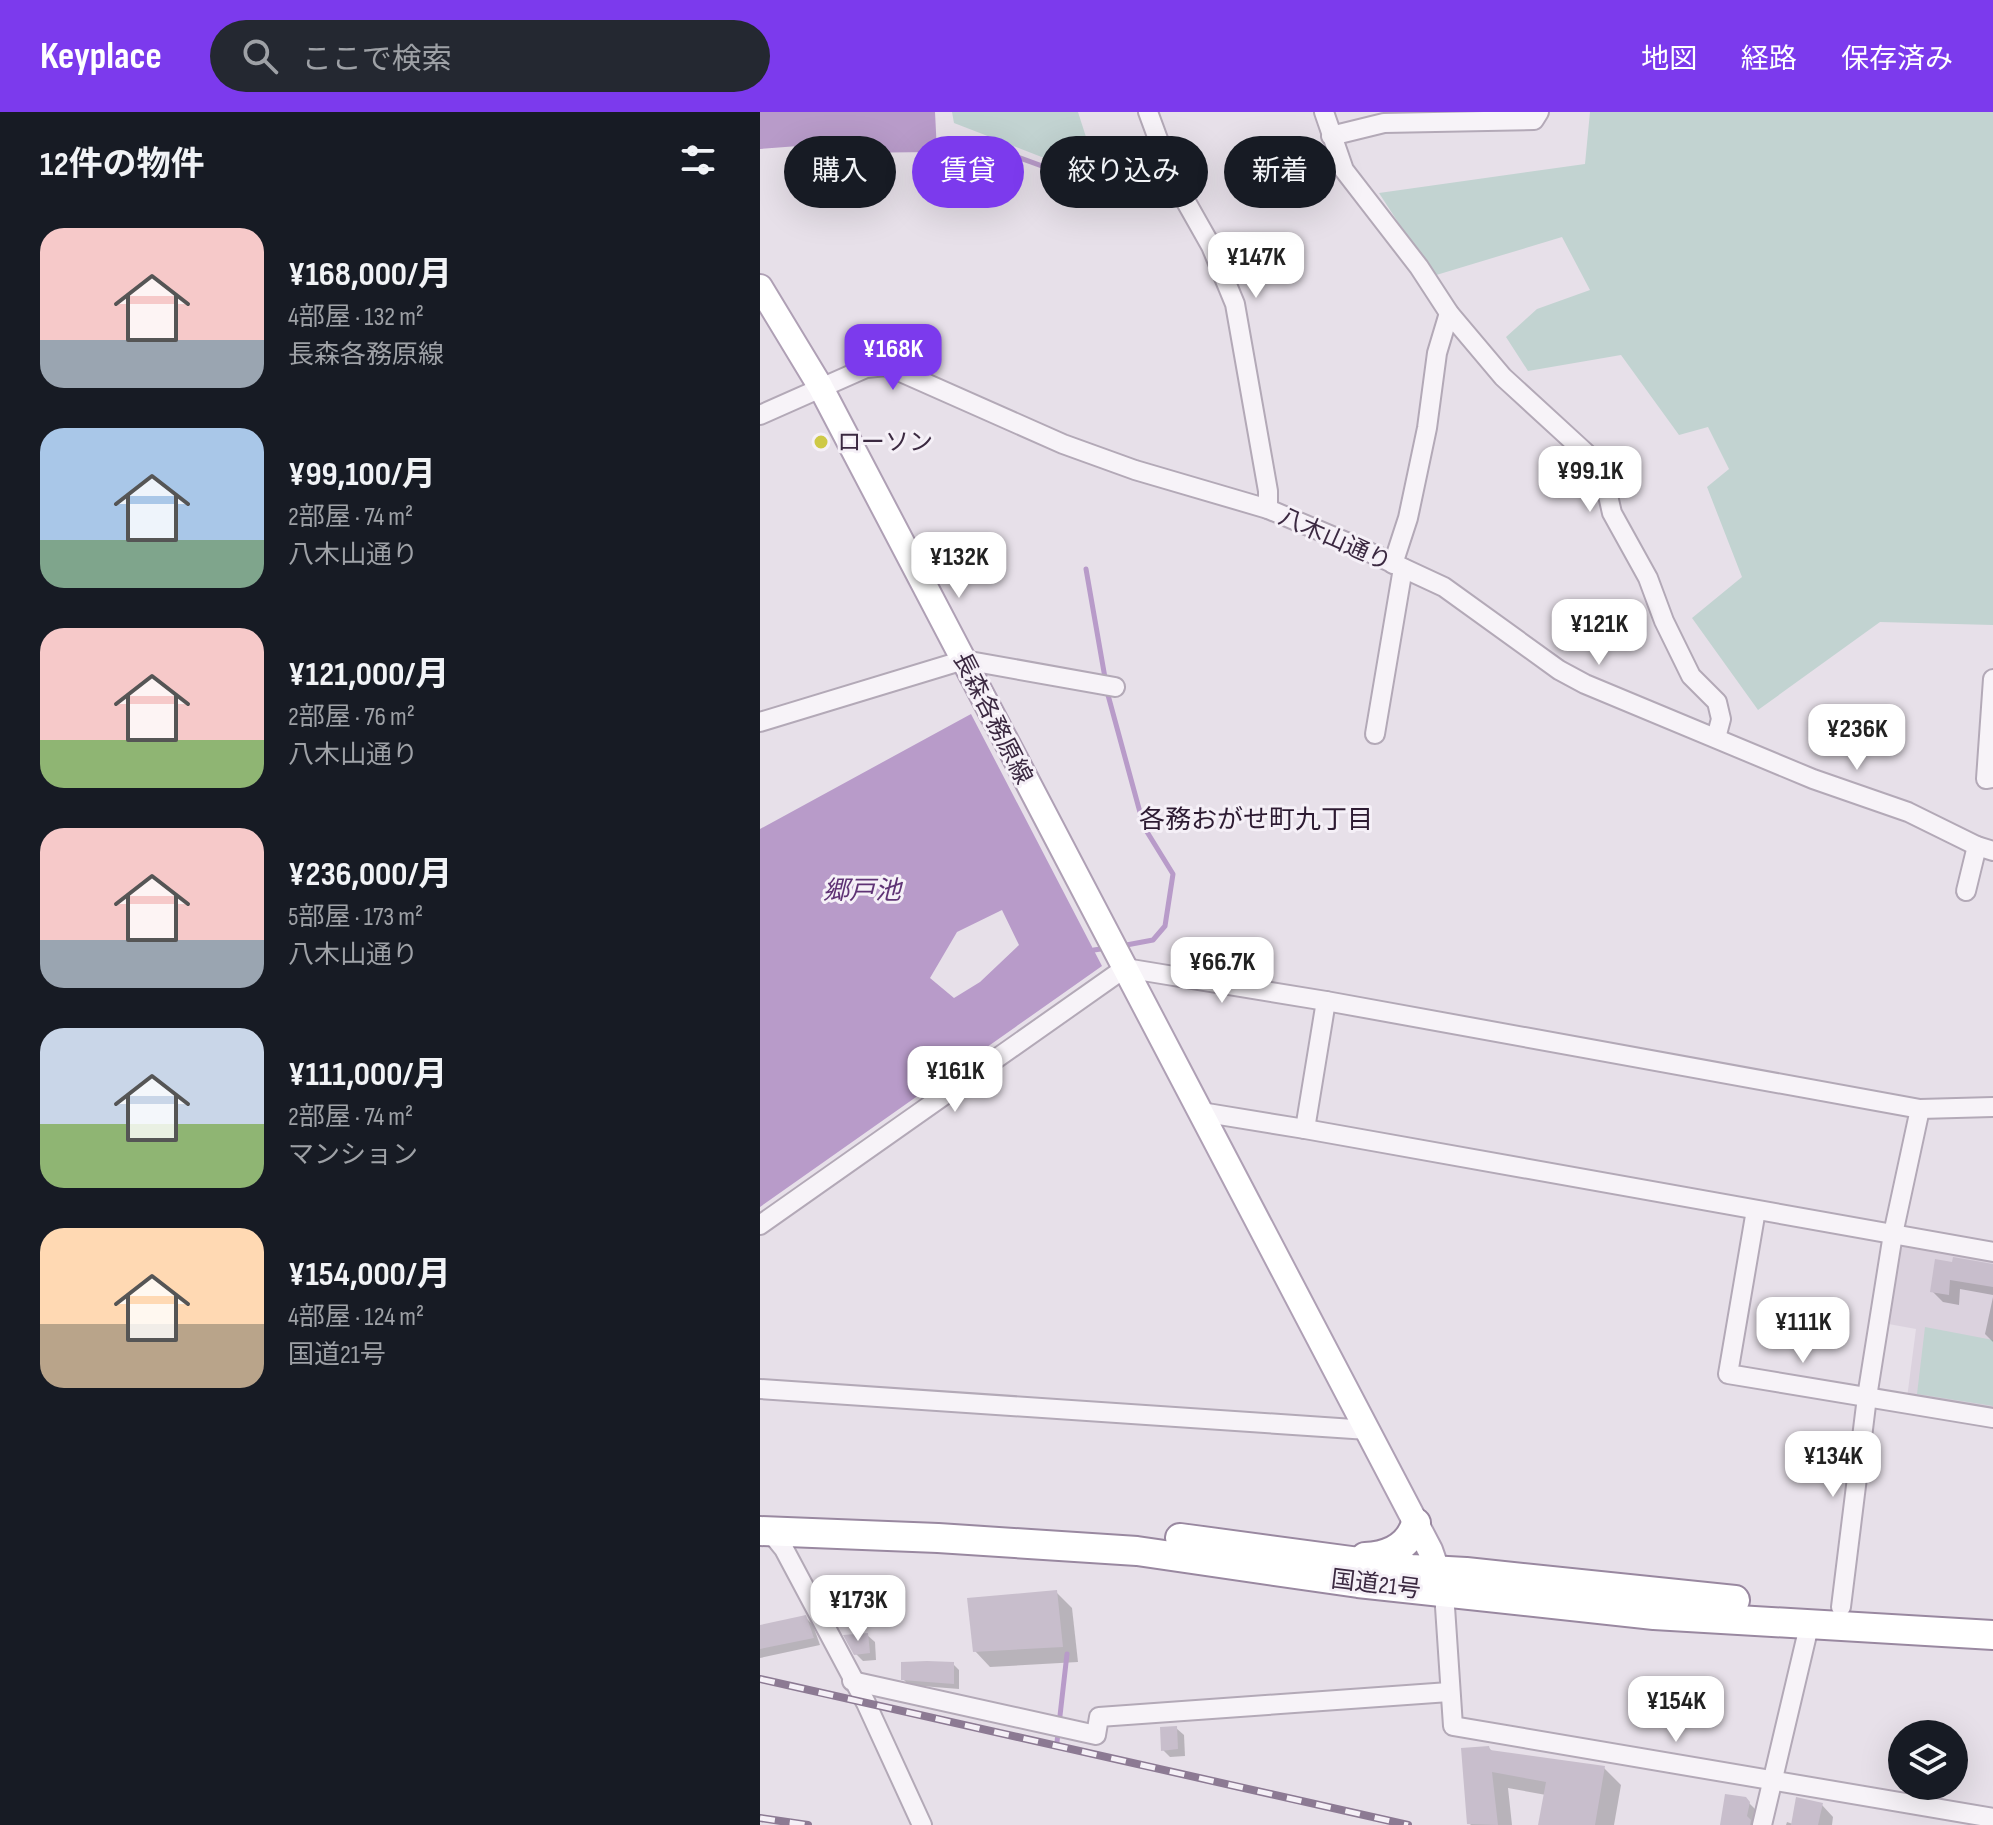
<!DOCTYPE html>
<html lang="ja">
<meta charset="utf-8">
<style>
:root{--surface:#171b24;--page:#242831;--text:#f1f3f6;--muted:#9ea1a6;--accent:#7c3aed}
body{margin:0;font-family:"Sofia Sans Condensed","Noto Sans JP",sans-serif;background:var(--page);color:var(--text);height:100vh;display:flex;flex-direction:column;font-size:30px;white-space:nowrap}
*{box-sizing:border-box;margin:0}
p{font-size:26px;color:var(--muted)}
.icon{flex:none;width:44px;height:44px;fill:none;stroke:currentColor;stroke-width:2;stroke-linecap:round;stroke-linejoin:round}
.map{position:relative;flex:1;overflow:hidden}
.side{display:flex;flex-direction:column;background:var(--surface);width:760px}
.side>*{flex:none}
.guide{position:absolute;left:24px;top:24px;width:760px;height:72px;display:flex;gap:16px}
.buttons{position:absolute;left:1128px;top:1608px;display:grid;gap:16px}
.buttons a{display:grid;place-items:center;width:80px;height:80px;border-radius:50%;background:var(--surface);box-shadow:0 8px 32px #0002;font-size:40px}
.price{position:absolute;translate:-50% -68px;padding:0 18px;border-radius:16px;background:#fff;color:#222;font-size:26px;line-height:52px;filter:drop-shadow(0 2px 4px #0008)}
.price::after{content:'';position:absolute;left:50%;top:48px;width:24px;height:18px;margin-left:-12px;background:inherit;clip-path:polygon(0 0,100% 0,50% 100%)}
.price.on{background:var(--accent);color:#fff}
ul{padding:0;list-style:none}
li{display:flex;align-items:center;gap:24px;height:200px;padding:0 40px}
li span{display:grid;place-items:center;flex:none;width:224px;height:160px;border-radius:24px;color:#555}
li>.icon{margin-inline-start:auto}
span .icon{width:96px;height:96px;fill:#fffc;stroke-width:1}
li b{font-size:34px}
h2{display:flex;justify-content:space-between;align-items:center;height:96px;padding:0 40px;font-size:34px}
.pill{padding:0 28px;border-radius:36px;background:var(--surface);box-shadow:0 8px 32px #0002;font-size:28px;line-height:72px}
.pill.on{background:var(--accent);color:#fff}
header{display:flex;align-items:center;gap:48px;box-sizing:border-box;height:112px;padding:0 40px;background:var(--accent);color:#fff}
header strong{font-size:38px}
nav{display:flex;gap:44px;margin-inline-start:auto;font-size:28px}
.search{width:560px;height:72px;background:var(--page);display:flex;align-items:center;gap:20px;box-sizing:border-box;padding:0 28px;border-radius:44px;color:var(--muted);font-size:30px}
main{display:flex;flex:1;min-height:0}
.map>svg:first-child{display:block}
</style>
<header>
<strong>Keyplace</strong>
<div class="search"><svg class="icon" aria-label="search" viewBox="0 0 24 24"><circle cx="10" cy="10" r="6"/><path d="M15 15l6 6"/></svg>ここで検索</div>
<nav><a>地図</a><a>経路</a><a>保存済み</a></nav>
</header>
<main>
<section class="side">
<h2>12件の物件<svg class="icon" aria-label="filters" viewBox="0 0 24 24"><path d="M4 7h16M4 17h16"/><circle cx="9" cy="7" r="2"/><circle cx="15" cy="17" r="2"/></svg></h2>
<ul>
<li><span style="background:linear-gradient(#f6c9c9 70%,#9aa5b1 0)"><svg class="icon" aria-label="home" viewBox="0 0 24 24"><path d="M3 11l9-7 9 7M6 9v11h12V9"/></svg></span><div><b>¥168,000/月</b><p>4部屋 · 132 m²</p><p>長森各務原線</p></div></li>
<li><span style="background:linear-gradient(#a9c7e8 70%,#7fa58c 0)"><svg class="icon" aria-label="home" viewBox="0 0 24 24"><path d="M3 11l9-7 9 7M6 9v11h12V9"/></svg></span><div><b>¥99,100/月</b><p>2部屋 · 74 m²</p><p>八木山通り</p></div></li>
<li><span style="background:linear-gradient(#f6c9c9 70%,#8fb573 0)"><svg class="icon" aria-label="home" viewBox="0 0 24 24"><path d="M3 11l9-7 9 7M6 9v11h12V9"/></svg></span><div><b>¥121,000/月</b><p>2部屋 · 76 m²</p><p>八木山通り</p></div></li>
<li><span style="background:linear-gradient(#f6c9c9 70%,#9aa5b1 0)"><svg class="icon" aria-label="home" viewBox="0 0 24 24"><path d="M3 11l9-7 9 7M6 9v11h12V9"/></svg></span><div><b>¥236,000/月</b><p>5部屋 · 173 m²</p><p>八木山通り</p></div></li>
<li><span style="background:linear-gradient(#c9d6e8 60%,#8fb573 0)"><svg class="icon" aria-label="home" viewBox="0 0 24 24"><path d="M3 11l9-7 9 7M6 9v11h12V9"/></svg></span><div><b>¥111,000/月</b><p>2部屋 · 74 m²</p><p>マンション</p></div></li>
<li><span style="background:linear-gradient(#ffd9b3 60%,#b9a48a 0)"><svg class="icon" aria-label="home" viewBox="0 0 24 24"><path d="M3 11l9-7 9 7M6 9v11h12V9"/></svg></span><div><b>¥154,000/月</b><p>4部屋 · 124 m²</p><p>国道21号</p></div></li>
</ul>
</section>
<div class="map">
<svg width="1233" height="1713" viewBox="0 0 1233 1713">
<rect width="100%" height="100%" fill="#e7e0e9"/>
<polygon fill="#dbd2de" points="1135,1130 1233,1147 1233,1301 1147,1286 1156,1217 1123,1211"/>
<g fill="#c2d3d1">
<polygon points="192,0 318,0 326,25 297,51 194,11"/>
<polygon points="830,0 1233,0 1233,513 1120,510 998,598 932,506 982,465 947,375 969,357 948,315 919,323 861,243 768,259 746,225 777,197 830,178 802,125 673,164 619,81 825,52"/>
<polygon points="1165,1215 1233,1228 1233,1294 1157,1282"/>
</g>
<g fill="#b89bc9" fill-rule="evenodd">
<polygon points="0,0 175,0 177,40 76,41 65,32 0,37"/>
<path d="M 211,602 L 342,854 L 0,1095 L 0,717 ZM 242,798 L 259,833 L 220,870 L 194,886 L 170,866 L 197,820 Z"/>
</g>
<g fill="#0003">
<polygon points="1177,1149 1233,1154 1233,1183 1200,1177 1199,1193 1183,1190 1173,1180"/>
<polygon points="1233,1185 1233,1230 1225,1222"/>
<polygon points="296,1480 312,1496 318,1550 230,1555 215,1539"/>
<polygon points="45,1505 53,1513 60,1533 0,1546 0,1515"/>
<polygon points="107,1523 115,1530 116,1548 103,1549 95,1541"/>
<polygon points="193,1552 199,1558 199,1577 149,1573 143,1567"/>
<polygon points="416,1616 424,1623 425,1644 410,1645 403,1638"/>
<polygon points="729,1636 733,1640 844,1656 861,1673 854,1713 780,1713 786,1683 748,1676 752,1713 711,1713 709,1711"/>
<polygon points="985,1687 1011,1713 962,1713"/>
<polygon points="1062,1693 1073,1705 1072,1713 1026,1713 1027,1710 1033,1712"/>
</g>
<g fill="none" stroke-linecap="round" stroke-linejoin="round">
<g stroke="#b89bc9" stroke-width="5">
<polyline points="177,40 196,40 208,27 304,62 321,58 334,39"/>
<polyline points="326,457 348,583 384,715 413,762 405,814 393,828 361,834"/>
<polyline points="334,838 347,836"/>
<polyline points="297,1630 307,1542"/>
</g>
</g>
<g fill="#c8becc">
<polygon points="1193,1145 1233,1152 1233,1175 1190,1168 1189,1183 1170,1180 1175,1147 1192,1150"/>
<polygon points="297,1478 303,1535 213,1540 207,1486"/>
<polygon points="46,1503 54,1526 0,1537 0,1513"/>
<polygon points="108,1521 110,1541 94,1543 83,1523"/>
<polygon points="167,1549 194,1550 194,1572 141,1568 141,1550"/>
<polygon points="417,1614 418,1637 401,1639 400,1615"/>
<polygon points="729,1634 730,1638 845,1654 835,1713 778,1713 786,1670 732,1660 738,1713 707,1712 701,1636"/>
<polygon points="965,1682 986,1685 990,1690 987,1704 991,1708 990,1713 960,1713"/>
<polygon points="1036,1685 1063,1691 1058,1713 1031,1713"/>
</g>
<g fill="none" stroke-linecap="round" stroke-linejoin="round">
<defs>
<g id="minor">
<polyline points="388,0 412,65 451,134 475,192 508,379 508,397"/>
<polyline points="564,0 584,58 659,155 689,201 743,265 827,342 844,366 852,401 888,466 904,509 931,564 957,590 961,607 956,626"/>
<polyline points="571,24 624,11 774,8 779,0"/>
<polyline points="0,303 106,256 127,254 303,332 375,358 508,397 598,435 684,475 799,558 825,572 1053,667 1148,700 1217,734 1233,739"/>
<polyline points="633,452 648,406 667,316 677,241 689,201"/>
<polyline points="1233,567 1226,667 1233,666"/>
<polyline points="0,610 204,548 355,575"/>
<polyline points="615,622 643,456"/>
<polyline points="1206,779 1217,734"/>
<polyline points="441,1000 545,1017 1233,1140"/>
<polyline points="545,1017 566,889"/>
<polyline points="996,1098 968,1262 1233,1306"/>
<polyline points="0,1113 365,856 566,889 1160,997 1233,995"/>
<polyline points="0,1277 608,1318"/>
<polyline points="6,1415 24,1437 106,1591 162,1713"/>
<polyline points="684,1480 693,1614 1233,1706"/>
<polyline points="1081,1495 1107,1285 1133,1122 1160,997"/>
<polyline points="92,1569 336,1623 339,1605 689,1580"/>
<polyline points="1002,1713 1050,1510"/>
</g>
<polyline id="major" points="0,175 60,274 670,1438 683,1475"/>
<g id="highway">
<polyline points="0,1419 178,1426 377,1439 598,1471 894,1503 1233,1523"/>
<polyline points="420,1426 651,1457 706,1460 975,1488"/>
<path d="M 605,1445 C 629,1444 649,1435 656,1411"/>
</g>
</defs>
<use href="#minor" stroke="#b3a9b7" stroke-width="22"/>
<use href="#major" stroke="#afa0b5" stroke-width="28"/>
<use href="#highway" stroke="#9988a0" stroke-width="32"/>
<use href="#minor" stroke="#f7f3f8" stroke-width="18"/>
<use href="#major" stroke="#fff" stroke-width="24"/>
<use href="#highway" stroke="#fff" stroke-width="28"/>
<defs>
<g id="rail">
<polyline points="0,1567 648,1713"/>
<polyline points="0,1706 48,1713"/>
</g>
</defs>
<use href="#rail" stroke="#8c7a93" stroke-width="8"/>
<use href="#rail" stroke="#f5f0f7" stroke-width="5" stroke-dasharray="15" stroke-linecap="butt"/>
</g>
<circle fill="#cec946" stroke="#f5f0f7" stroke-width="3" cx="61" cy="330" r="8"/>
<g text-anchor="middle" stroke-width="6" stroke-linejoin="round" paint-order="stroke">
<g font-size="24" fill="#3b2941" stroke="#f5f0f7" text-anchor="start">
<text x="77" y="338">ローソン</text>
</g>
<g font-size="24" fill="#3b2941" stroke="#f5f0f7">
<text transform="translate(575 427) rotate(24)" y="8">八木山通り</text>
<text transform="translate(233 606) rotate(63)" y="8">長森各務原線</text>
<text transform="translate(616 1472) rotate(7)" y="8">国道21号</text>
</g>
<g font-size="26" fill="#2d1b32" stroke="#f5f0f7">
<text x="496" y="716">各務おがせ町九丁目</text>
</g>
<g font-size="26" font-style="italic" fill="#5f3375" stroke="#f5f0f7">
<text x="102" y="787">郷戸池</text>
</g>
</g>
</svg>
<div class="buttons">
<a><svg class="icon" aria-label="layers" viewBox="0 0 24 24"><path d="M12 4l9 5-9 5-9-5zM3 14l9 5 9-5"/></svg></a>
</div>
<b class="price" style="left:496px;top:188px">¥147K</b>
<b class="price on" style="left:133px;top:280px">¥168K</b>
<b class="price" style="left:830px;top:402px">¥99.1K</b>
<b class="price" style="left:199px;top:488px">¥132K</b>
<b class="price" style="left:839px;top:555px">¥121K</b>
<b class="price" style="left:1097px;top:660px">¥236K</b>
<b class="price" style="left:462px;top:893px">¥66.7K</b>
<b class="price" style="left:195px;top:1002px">¥161K</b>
<b class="price" style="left:1043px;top:1253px">¥111K</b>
<b class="price" style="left:1073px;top:1387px">¥134K</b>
<b class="price" style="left:98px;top:1531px">¥173K</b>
<b class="price" style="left:916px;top:1632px">¥154K</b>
<div class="guide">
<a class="pill">購入</a>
<a class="pill on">賃貸</a>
<a class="pill">絞り込み</a>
<a class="pill">新着</a>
</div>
</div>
</main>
